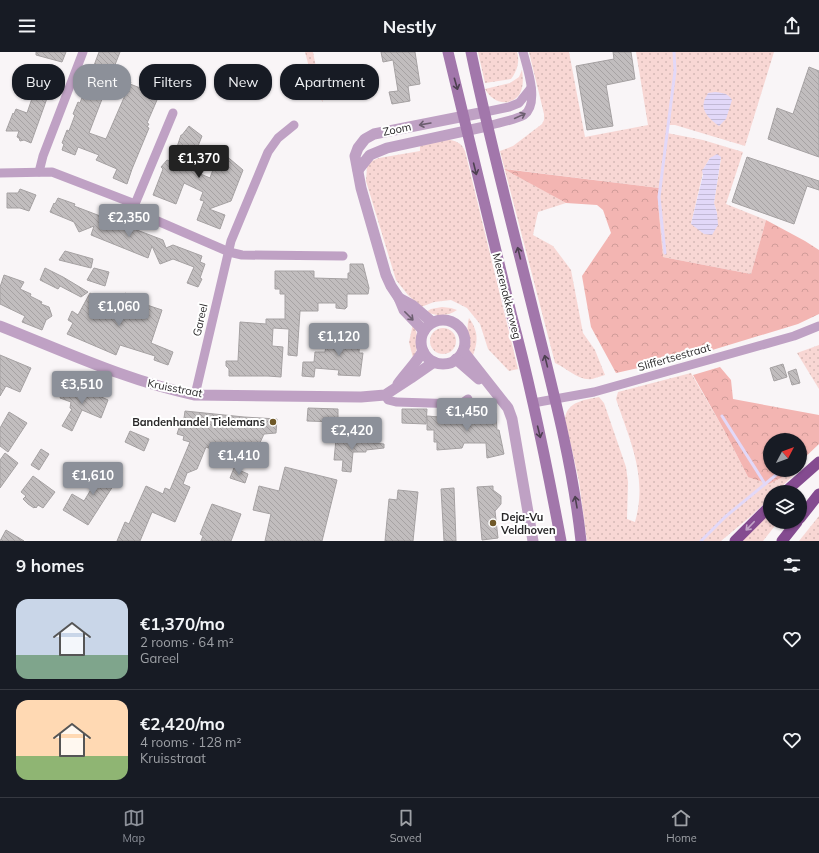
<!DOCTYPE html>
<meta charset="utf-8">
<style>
:root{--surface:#171b24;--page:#242831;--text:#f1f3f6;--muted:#9ea1a6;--line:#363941;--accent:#8c9099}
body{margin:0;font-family:Mulish,sans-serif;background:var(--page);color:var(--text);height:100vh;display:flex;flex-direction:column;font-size:15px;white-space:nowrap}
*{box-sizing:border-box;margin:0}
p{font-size:13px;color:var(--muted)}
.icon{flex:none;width:22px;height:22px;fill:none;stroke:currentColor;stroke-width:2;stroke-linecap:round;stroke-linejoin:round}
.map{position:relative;height:489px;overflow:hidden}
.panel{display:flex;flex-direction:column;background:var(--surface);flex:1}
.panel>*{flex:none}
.hud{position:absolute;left:12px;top:12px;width:400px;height:36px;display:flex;gap:8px}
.needle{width:26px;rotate:49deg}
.fabs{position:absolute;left:763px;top:381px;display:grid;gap:8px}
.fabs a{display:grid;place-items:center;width:44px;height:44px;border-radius:50%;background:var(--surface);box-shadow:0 1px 3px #0004;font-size:20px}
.price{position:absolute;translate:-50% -34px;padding:0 9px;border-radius:4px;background:var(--accent);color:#fff;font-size:13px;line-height:26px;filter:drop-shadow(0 1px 2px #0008)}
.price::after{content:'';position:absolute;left:50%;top:24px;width:12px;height:9px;margin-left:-6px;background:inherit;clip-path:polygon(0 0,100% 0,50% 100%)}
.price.current{background:#222;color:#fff}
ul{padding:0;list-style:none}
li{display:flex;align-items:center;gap:12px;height:100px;padding:0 16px}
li+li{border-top:1px solid var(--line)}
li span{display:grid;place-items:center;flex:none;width:112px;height:80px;border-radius:12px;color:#555}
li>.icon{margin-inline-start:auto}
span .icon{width:48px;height:48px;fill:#fffc;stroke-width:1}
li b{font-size:17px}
h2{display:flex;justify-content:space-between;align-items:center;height:48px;padding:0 16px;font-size:17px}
.pill{padding:0 14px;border-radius:16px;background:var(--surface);box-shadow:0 1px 3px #0004;font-size:14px;line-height:36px}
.pill.current{background:var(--accent);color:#fff}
header{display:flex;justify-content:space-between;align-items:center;height:52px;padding:0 16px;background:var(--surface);font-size:18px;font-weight:700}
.tab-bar{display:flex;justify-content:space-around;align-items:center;height:56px;border-top:1px solid var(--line);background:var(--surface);font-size:11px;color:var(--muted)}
.tab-bar a{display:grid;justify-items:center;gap:2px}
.tab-bar .current{color:var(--accent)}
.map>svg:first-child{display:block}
</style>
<header><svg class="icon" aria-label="menu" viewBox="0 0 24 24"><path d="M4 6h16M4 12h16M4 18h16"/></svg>Nestly<svg class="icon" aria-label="share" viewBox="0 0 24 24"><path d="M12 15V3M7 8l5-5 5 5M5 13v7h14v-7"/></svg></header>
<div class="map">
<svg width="819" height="489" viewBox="0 0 819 489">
<defs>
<pattern id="grass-dots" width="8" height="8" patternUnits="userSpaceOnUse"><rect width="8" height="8" fill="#f8d7d4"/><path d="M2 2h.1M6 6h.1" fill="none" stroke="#d5b9b6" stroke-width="1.8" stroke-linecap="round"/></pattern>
<pattern id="forest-crowns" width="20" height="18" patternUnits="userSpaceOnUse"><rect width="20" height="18" fill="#f3b5b2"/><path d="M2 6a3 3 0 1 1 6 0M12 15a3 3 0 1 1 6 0" fill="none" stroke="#d09c99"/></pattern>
<pattern id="water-rules" width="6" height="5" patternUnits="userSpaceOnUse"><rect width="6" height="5" fill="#e2d8f8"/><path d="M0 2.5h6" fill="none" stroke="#c2b9d5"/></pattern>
<pattern id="building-back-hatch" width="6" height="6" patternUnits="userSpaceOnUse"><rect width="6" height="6" fill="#c1bdbe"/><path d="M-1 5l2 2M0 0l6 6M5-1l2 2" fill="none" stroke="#a6a2a3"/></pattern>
</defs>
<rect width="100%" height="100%" fill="#f9f5f7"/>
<g fill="url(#grass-dots)" fill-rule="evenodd">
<polygon points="305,0 313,0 323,50 316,42"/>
<path d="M 478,0 L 517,0 C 520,10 517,19 511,27 L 485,31 Z"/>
<path d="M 529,0 L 569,0 L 585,85 L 648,73 L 636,0 L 774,0 L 745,94 L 675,73 L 668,73 L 667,81 L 703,88 L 743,100 L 726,152 L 766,168 L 751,222 L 663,205 L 658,151 L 659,136 L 506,117 L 566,151 L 538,160 L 533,183 L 553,194 L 571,218 L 583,281 L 595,298 L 605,323 C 601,324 596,326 592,327 C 578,329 567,316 555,311 L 500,99 L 513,94 L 542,72 L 544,68 L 544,62 ZM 710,106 L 721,106 L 714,151 L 717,161 L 691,172 L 704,116 Z"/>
<path d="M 522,18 C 523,26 524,35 519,43 C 508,56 492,50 485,37 L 510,31 L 519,25 Z"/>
<path d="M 446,87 C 456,89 461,90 465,99 L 518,317 L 509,319 L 488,297 L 480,272 L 467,256 L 451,248 L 434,250 L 421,255 L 408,243 L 396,228 L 366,129 L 367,115 L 372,109 L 379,106 L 420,99 L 420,94 Z"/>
<path d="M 442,255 L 451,256 L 457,258 C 447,265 437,264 426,260 L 431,257 Z"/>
<path d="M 469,266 C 479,280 478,290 472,306 C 468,299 466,274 469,266 Z"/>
<path d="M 413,272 C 419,282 419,297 413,306 L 409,290 Z"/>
<circle cx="443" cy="289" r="13"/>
<polygon points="819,293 819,337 797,301"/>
<path d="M 691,321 L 724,378 L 748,425 L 786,423 L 791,418 L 799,418 L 776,440 L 770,440 L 770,446 L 751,464 L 721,489 L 587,489 L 579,429 L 565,367 C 567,349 585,348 599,345 L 604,351 L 626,415 L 628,430 L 627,467 L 635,470 C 648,425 630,389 616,347 L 618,340 Z"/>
<polygon points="770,457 770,470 778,470 763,489 741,489"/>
<polygon points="819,464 819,489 799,489"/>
</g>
<g fill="url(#forest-crowns)">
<polygon points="504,117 659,136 658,151 663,205 751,222 766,168 805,189 819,198 819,262 798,272 696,303 616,321 591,275 582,224 611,181 603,158 597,153 566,151"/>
<polygon points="720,315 731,328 733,347 819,363 819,392 800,410 800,388 770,388 770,418 791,418 786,423 769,432 748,425 724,378 693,323"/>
</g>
<g fill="url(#water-rules)">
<path d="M 715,40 C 723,41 728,41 732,48 L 726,67 L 719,74 C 712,69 701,60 704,50 C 704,47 707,44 708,41 Z"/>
<polygon points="717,102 721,105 714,151 717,161 718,173 712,183 704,182 691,172 703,123 702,118 704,116 710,106"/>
</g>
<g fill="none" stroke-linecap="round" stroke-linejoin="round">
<g stroke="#e2d8f8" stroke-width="3">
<polyline points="665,201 659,145 675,19 674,0"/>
<polyline points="722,364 765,432"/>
<polyline points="701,489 725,465 782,418"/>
</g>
</g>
<g fill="url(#building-back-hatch)" stroke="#a5a1a2" fill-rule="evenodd">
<polygon points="36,0 66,0 62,10 36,3"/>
<path d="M 99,0 L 120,0 L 111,23 L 131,30 L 130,32 L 148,39 L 146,44 L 157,48 L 147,71 L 149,72 L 147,75 L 149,76 L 132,117 L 127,132 L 113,126 L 117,117 L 96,108 L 99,103 L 78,95 L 75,103 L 62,98 L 64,92 L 62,91 L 67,78 L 69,79 L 75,63 L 73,62 L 78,50 L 80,51 ZM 107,34 L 126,41 L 106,87 L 89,81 Z"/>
<polygon points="381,0 415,0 420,32 408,34 410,49 392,52 389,40 398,39 393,8 383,10"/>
<polygon points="613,0 631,0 635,27 606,33 613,74 587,78 576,14 614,7"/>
<polygon points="809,15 819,19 819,105 768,87 777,56 793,62"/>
<polygon points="40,17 55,24 31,91 24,88 20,89 19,86 17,85 19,79 6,79 13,61 14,62 16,57 27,61 36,35 33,34"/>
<polygon points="189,74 202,84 189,117 210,126 214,115 219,113 224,102 243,118 231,149 209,157 225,163 220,177 197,168 204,149 200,148 203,140 184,131 176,152 153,143 163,117 161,115 167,108 172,110 181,83 182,83"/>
<polygon points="747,105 819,129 819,138 807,134 794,172 732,150"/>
<polygon points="20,137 36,143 29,159 20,156 7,156 7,141 18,141"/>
<polygon points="58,146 75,152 74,154 163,188 166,196 173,193 202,204 200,210 205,212 200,226 202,227 198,235 187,231 194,215 173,207 160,212 152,194 148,206 91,183 94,174 79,180 74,170 50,160 54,151 55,152"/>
<polygon points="65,199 93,207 91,216 59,208"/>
<polygon points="350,212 363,212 369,236 368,242 347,242 347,255 345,257 336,256 336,251 318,251 318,259 300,259 297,304 288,303 289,277 273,276 272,294 283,295 281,325 268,324 229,324 229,317 226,314 226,309 238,309 240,270 266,272 266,267 285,267 285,242 280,242 280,237 275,237 275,219 314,219 314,226 348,227 348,221 350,221"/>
<polygon points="45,216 63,225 88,240 81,245 60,234 58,237 40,228"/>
<polygon points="94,216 109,220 105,234 87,228"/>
<polygon points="4,223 24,230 20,237 31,242 30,244 42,250 41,252 49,255 52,264 46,268 42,278 22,270 25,264 0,252 0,235"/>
<polygon points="90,241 117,257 125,241 141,250 141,251 162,258 151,291 173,300 168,313 154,308 155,304 120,293 116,303 67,282 73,271 68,268 72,259 78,263"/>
<polygon points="345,276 360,277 359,301 363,301 360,324 338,323 339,318 315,316 314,325 302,324 303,310 314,310 315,300 325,300 326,294 344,295"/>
<polygon points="0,303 31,316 20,340 6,334 0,344"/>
<polygon points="783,312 787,325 774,329 770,316"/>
<polygon points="796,317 800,331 792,333 788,320"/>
<polygon points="72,334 96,344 97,343 108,348 101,366 82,358 72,379 62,374 72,357 70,356 71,350 60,346 63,337 69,340"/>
<polygon points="308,356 338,357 338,370 307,369"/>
<polygon points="402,357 427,357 426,372 402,371"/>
<polygon points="185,359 244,365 277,367 276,381 264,382 258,395 249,393 243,409 206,395 197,417 187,421 183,432 190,435 175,470 152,460 140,489 117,489 125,470 129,472 146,434 163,442 165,436 170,438 190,390 183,388 184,384 177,382 180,373 183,373"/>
<polygon points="9,360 27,371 8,400 0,394 0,376"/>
<polygon points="496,361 497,378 499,378 504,402 487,406 486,391 464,391 462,396 437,398 437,390 434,390 434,378 427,378 427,364 439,365 439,366 457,365 459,363 466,363 466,364"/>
<polygon points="130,379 149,387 144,399 125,390"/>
<polygon points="336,387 384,392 384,396 366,398 366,400 353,400 351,420 342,419 343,408 334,408"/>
<polygon points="41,397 49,402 39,418 31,413"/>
<polygon points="5,401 18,411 0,436 0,408"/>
<polygon points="107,411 122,420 88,473 63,458 72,442 84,449"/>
<polygon points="285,415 337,428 322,489 265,489 271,462 253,458 259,434 279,439"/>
<polygon points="234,416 248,422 245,431 230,426"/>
<polygon points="33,424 55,440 43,456 38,453 36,456 35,455 34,456 28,452 23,447 26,444 21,440"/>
<polygon points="493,434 493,438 501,444 501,452 495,459 498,486 482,488 477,435"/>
<polygon points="454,436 456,489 444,489 441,437"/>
<polygon points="398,438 418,440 413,489 385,489 389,447 397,448"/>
<polygon points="212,452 241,462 231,489 201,489 203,484 200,482"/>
<polygon points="6,478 24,489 0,489"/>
</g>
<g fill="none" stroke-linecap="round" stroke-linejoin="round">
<g stroke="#bfa1c4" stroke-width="9">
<polyline points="485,60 509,55 519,51 531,36"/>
<path d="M 488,74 C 498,71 515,68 524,63 C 540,52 527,15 523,0"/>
<polyline points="39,120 43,104 83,0"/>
<polyline points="0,121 52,120 135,152 139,161 229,200 242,203 343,204"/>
<polyline points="135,152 173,61"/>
<polyline points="195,343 231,189 268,100 278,86 294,73"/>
<polyline points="385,343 388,348 396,350 461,352 468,347"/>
<polyline points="533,351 594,340 794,284 819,274"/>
</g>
<g stroke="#bfa1c4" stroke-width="11">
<polyline points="358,118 370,103 387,96 488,74"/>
<polyline points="399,246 412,253 432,270"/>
<circle cx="443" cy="290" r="22"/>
<path d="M 0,274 C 64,299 127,329 195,343 L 361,345 L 385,343 L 411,326 L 434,310"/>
<polyline points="424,279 404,258 399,246 391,234 386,223 361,136 355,104 358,96 365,87 374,82 485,60"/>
<polyline points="463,299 508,356 512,367 533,489"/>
<polyline points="456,307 479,327"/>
<path d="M 398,332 C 406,321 416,311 423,299"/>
</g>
<g stroke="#a277ab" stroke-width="11">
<path d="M 448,0 L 512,265 C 532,339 547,414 561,489"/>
<path d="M 471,0 C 490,91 514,180 536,270 C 554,342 573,415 581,489"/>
</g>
<g stroke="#844b90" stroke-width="11">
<polyline points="785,440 819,410"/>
<polyline points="800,466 819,442"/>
<polyline points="735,489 770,454"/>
<polyline points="782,489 797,470"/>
</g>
</g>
<defs><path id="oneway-shaft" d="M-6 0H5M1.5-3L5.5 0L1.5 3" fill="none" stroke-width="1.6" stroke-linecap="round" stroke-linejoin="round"/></defs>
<g stroke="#4d4050">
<use href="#oneway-shaft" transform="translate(456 32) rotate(74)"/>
<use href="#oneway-shaft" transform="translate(475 117) rotate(76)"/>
<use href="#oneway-shaft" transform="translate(519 201) rotate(-104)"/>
<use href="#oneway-shaft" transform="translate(546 309) rotate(-104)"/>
<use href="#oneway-shaft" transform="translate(539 380) rotate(76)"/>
<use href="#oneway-shaft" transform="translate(576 450) rotate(-100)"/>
</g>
<g stroke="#6c5e6f">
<use href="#oneway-shaft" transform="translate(520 64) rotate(-25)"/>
<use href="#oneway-shaft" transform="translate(425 72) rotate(170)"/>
<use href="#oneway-shaft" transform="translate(409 264) rotate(45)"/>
</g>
<use stroke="#c2a5c8" href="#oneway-shaft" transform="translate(750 474) rotate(134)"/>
<g fill="#6f5828" stroke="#fff" stroke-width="1.5">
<circle cx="273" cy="370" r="4"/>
<circle cx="493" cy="471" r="4"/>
</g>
<g text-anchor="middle" stroke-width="4" stroke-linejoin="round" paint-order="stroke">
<g font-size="11" fill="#292829" stroke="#fff">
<text transform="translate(397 77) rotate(-11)" y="4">Zoom</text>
<text transform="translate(507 244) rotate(76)" y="4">Meerenakkerweg</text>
<text transform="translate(200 268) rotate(-77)" y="4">Gareel</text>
<text transform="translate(674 305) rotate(-16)" y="4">Sliffertsestraat</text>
<text transform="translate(175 336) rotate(11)" y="4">Kruisstraat</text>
</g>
<g font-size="11" font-weight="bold" fill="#292829" stroke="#fff" text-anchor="end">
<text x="265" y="374">Bandenhandel Tielemans</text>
<text x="501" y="469" text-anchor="start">Deja-Vu<tspan x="501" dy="13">Veldhoven</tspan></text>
</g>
</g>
</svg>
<div class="fabs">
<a><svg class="needle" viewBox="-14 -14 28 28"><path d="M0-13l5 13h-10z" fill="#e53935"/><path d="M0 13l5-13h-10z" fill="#9ea1a6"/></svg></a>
<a><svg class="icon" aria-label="layers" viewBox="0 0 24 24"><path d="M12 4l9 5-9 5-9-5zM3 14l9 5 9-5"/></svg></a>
</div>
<b class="price current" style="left:199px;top:127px">€1,370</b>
<b class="price" style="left:129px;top:186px">€2,350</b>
<b class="price" style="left:119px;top:275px">€1,060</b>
<b class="price" style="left:339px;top:305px">€1,120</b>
<b class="price" style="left:82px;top:353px">€3,510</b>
<b class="price" style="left:467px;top:380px">€1,450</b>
<b class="price" style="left:352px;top:399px">€2,420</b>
<b class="price" style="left:239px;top:424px">€1,410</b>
<b class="price" style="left:93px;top:444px">€1,610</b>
<div class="hud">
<a class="pill">Buy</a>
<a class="pill current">Rent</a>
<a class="pill">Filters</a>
<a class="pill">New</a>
<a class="pill">Apartment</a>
</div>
</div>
<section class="panel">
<h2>9 homes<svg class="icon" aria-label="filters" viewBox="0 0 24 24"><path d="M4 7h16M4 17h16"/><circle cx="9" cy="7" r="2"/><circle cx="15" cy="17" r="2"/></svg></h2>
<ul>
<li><span style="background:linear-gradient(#c9d6e8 70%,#7fa58c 0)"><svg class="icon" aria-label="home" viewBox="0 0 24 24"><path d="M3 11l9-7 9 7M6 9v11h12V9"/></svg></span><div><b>€1,370/mo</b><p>2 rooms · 64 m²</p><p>Gareel</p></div><svg class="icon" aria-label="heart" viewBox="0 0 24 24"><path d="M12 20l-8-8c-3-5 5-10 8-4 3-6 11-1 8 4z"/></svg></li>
<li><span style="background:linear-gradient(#ffd9b3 70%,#8fb573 0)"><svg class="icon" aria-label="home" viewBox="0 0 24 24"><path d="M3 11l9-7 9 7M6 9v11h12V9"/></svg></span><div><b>€2,420/mo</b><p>4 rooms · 128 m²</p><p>Kruisstraat</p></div><svg class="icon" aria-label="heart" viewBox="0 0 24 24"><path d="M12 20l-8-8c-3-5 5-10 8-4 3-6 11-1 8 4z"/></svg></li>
</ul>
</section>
<nav class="tab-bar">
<a class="current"><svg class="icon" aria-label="map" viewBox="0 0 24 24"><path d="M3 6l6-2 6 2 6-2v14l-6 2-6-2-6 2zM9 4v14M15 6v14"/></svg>Map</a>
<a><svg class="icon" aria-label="saved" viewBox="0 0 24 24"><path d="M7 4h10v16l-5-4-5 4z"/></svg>Saved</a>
<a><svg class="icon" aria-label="home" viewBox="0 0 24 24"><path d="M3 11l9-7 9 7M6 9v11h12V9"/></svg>Home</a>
</nav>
